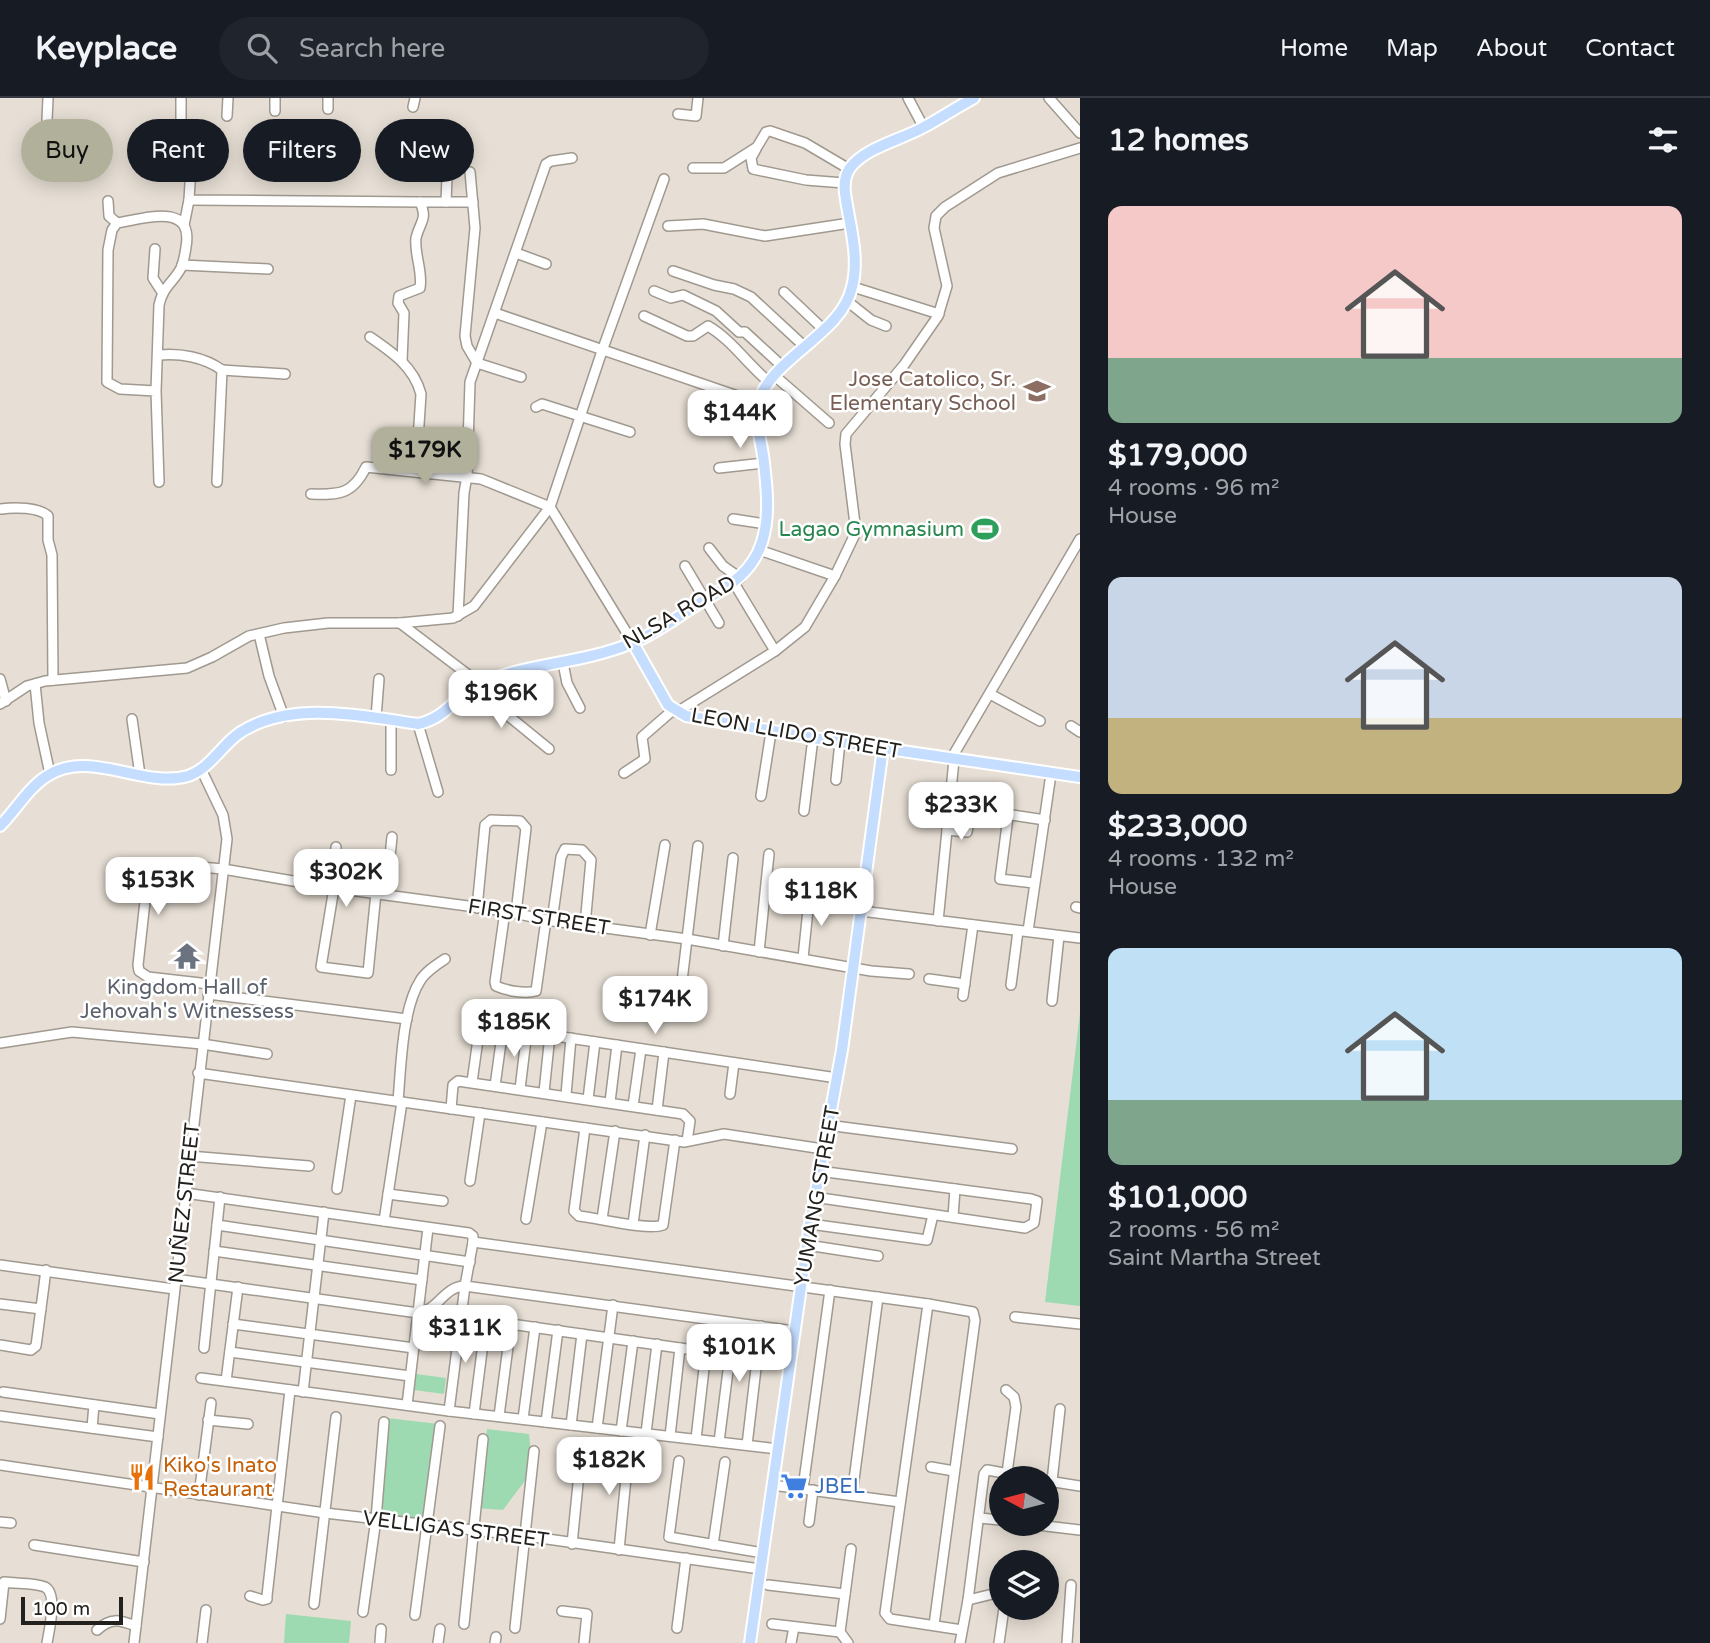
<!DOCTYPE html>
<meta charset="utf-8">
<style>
:root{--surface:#171b24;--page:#20242c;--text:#f1f3f6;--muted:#9ea1a6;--line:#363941;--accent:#b0b09b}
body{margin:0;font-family:"Varela Round",sans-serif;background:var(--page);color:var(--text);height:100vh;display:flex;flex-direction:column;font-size:26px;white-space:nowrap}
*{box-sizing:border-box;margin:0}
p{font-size:23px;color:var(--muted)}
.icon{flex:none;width:38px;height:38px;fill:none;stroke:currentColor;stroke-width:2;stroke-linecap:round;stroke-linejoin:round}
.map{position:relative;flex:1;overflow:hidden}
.side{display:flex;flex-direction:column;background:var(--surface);width:630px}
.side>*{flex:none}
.hud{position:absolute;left:21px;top:21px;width:665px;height:63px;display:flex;gap:14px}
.needle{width:46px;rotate:277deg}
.fabs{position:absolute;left:989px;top:1368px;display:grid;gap:14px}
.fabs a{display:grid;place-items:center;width:70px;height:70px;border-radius:50%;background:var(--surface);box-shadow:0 4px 18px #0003;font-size:35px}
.scale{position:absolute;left:21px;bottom:18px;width:102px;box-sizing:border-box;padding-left:7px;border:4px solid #23211d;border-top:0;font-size:19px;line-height:24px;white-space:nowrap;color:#23211d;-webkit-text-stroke:5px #fff;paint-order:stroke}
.price{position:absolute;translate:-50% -60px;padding:0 16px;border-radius:14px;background:#fff;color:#222;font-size:23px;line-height:46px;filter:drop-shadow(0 2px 4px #0008)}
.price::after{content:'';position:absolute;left:50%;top:42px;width:21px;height:16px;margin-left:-10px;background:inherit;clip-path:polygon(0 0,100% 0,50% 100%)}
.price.on{background:var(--accent);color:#111}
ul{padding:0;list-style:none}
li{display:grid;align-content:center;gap:14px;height:371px;padding:0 28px}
li span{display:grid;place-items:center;height:217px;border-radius:14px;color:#555}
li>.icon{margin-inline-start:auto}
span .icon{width:126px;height:126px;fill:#fffc;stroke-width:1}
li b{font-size:30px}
h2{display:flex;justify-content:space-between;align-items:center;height:84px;padding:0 28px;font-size:30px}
.pill{padding:0 24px;border-radius:32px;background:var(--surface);box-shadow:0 4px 18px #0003;font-size:24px;line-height:63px}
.pill.on{background:var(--accent);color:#111}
header{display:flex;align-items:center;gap:42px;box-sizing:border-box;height:98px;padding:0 35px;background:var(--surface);border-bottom:2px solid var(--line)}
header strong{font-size:33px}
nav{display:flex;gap:38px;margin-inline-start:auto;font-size:24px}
.search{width:490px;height:63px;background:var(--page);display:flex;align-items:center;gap:18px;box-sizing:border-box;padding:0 24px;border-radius:38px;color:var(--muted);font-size:26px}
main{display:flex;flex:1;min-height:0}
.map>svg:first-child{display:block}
</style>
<header>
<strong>Keyplace</strong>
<div class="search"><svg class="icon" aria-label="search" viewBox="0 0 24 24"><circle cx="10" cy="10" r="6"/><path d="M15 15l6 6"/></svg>Search here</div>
<nav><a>Home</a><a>Map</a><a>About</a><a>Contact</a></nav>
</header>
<main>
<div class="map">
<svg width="1080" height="1545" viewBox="0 0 1080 1545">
<rect width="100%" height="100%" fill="#e7dfd5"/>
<g fill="#9ddab1">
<polygon points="1080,915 1080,1208 1045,1204"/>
<polygon points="416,1276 446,1280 444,1296 414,1292"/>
<polygon points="387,1320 439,1326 424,1426 375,1420"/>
<polygon points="487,1331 529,1336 533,1372 503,1412 476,1410"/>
<polygon points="286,1516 351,1523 349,1545 284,1545"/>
</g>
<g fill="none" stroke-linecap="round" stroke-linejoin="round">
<defs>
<g id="minor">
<polyline points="908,0 924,30"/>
<polyline points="1049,0 1080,35"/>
<polyline points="413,9 415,0"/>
<polyline points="328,11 328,0"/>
<polyline points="275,13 275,0"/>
<polyline points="678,16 696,18 698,0"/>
<polyline points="227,18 228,0"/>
<polyline points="47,22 48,0"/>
<polyline points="181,23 181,0"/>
<polyline points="756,51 751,60 753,71 806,82 844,85"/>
<polyline points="191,68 189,102 420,104"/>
<polyline points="693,70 724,70 757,49 766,34 770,33 805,45 849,71"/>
<polyline points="470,74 475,130 465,238 467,248 477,265 521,279"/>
<polyline points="108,103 109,118 117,125"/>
<polyline points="446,104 447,79 457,70"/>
<polyline points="184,127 189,102"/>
<polyline points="668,128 703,126 765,138 850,125"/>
<polyline points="155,151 153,180 162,194"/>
<polyline points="516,155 546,166"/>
<polyline points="182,167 268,171"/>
<polyline points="673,173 714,187 734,191 751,199 805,249"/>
<polyline points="853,189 939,216"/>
<polyline points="654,193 671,200 683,197 716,213 739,234 745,234 783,269"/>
<polyline points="784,194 823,231"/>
<polyline points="847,203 871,222 886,228"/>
<polyline points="495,215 758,305"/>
<path d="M 644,218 L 687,238 L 693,238 L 708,228 C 732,242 748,267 769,284"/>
<path d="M 370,239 C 392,254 414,269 421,296 L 416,372"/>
<path d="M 159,257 C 180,255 204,259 222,272 L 217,384"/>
<path d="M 402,263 L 404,215 L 398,205 L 399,198 L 420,190 C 423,173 414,156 416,140 C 420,123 428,122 420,104 L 473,104"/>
<polyline points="222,272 285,276"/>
<polyline points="775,278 829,325"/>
<path d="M 156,293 L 120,291 L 107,284 L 108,152 L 112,132 L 117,125 C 143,121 194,103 186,149 C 185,156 184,163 181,170 C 173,185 163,188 159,207 L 156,293 L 159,384"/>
<polyline points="536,309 542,306 630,334"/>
<polyline points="719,370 764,365"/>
<path d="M 1,411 C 14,409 39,409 48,418 L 48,442 L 52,457 L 53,582"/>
<polyline points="733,421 766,426"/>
<polyline points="709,450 723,468 740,480"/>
<polyline points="759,452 835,478"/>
<polyline points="685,468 719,525"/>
<polyline points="734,485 775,553"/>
<polyline points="458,518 464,395 467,378 470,284 546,66 551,63 572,60"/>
<polyline points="400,525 479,585"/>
<polyline points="259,536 269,578 284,619"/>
<polyline points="633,545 550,409 602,253 664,81"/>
<polyline points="563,565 567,585 580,610"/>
<polyline points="0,581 6,603"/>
<polyline points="35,586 39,625 50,676"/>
<polyline points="473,589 549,651"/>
<polyline points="990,596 1040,623"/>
<path d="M 0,606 L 27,588 L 45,583 L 187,570 L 212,559 L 249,538 L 284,530 L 328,525 L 400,525 L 453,520 L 474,508 L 550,409 L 481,381 L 366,369 C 353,396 340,397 311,396"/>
<polyline points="677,614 775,553 805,529 835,478 856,434 845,346 846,336 904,267 938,218 947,188 934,130 936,118 945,109 998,75 1080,50"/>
<polyline points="376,620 379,581"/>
<polyline points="132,621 140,677"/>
<polyline points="391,622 391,672"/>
<polyline points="418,626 438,694"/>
<polyline points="1071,628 1080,634"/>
<polyline points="951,661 1080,441"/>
<polyline points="624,675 645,661 642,639 673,612"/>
<polyline points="836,682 840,644"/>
<polyline points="761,698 771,634"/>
<polyline points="804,713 813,640"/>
<polyline points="947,732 967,734 971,713"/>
<polyline points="336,749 334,790 321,869 368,875 376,795"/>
<polyline points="1034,785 1000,781 1008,719 1012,717 1045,722"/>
<polyline points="386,796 392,739"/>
<polyline points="1076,809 1080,810"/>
<polyline points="477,810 485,727 491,722 520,723 526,730 516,815"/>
<path d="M 505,813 L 495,884 L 496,888 C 507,893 525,896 536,893 L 546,822"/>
<polyline points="861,813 1080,840"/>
<polyline points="552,823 561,759 565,751 582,752 591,762 585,827"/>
<polyline points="938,823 954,662"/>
<polyline points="1028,833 1051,676"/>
<polyline points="650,837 665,747"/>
<polyline points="723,848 733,760"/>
<polyline points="759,854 769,756"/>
<polyline points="803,860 810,792 815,785 825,784"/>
<polyline points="929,881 965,886"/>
<polyline points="209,886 148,879 139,873 138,867 148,776 153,765 223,771 334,790 505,813 546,822 687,841 871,873 909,876"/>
<polyline points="1011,887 1018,833"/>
<polyline points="208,896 407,921"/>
<polyline points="963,898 973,827"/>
<polyline points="680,900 698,748"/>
<polyline points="1052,903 1059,838"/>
<polyline points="469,925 837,980"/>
<polyline points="0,945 72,934 202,946 267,956"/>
<polyline points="198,975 684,1044 724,1036 823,1051"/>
<polyline points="472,984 480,927"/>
<polyline points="495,988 503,930"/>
<polyline points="520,991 527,933"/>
<polyline points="544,994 550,937"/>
<polyline points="730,996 734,965"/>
<polyline points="566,997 571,940"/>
<polyline points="588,1001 595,944"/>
<path d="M 398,1003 C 401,970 402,911 420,883 C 425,874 436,867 445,861"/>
<polyline points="610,1004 617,947"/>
<polyline points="633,1008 641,951"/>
<polyline points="451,1011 453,987 458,983 683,1016 690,1023 687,1043"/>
<polyline points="657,1012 664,954"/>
<polyline points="827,1027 1012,1051"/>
<path d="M 585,1030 L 574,1113 L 579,1118 C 598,1120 648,1133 663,1127 L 675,1042"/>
<polyline points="189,1058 309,1068"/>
<polyline points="470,1083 480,1015"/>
<polyline points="337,1091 351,997"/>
<polyline points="185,1095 469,1135 473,1138 473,1144"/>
<polyline points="388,1096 443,1103"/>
<polyline points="814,1099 1025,1130 1034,1125 1037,1103 1031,1101 819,1073"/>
<polyline points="953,1119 955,1091"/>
<polyline points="526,1121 542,1024"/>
<polyline points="602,1121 615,1033"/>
<polyline points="384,1123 402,1004"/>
<polyline points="633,1126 645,1037"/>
<polyline points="810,1126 927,1142 933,1117"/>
<polyline points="217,1127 470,1164"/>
<polyline points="473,1144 928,1206 973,1214 975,1222 934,1527"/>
<polyline points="807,1147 878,1158"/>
<polyline points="214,1153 422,1182"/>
<polyline points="0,1167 174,1191"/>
<path d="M 175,1181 L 418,1215 C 438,1213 444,1188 465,1188 L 794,1233"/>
<polyline points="0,1206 41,1211"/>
<polyline points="928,1206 885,1515 890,1521 962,1532"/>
<polyline points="461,1219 757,1261"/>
<polyline points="1015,1219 1080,1226"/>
<polyline points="233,1226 414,1250"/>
<polyline points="0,1247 31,1252 36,1248 46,1172"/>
<polyline points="204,1250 220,1099"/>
<polyline points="230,1254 410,1278"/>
<polyline points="201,1280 449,1313 778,1351"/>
<polyline points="226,1283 238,1189"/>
<polyline points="1006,1292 1014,1299 1016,1309 1007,1375"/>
<polyline points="3,1294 160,1316"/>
<polyline points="303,1294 324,1114"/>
<polyline points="407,1307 428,1130"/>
<polyline points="449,1313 465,1188 473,1144"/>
<polyline points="474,1316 486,1222"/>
<polyline points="0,1318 158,1339"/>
<polyline points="499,1318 511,1226"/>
<polyline points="523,1321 535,1229"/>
<polyline points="208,1322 248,1326"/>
<polyline points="546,1324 558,1232"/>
<polyline points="571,1327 582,1236"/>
<polyline points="92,1330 94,1307"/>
<polyline points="597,1330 613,1207"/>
<polyline points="621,1333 633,1243"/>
<polyline points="646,1335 657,1246"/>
<polyline points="670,1338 680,1250"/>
<polyline points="696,1341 706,1253"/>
<polyline points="719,1344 730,1257"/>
<polyline points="747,1347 761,1228"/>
<polyline points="679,1363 669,1439 763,1455"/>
<polyline points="0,1367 325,1415 526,1438 760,1471"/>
<polyline points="931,1369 954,1373"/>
<polyline points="1048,1383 1080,1388"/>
<polyline points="1052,1383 1060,1311"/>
<polyline points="772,1387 900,1404"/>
<polyline points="803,1390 830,1192"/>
<polyline points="199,1397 211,1305"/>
<polyline points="852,1397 878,1199"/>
<polyline points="979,1420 1001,1422"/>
<polyline points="0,1424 11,1425"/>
<polyline points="809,1424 813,1392"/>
<polyline points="1029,1426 1080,1432"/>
<polyline points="572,1446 581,1356"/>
<polyline points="34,1447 144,1464"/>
<polyline points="713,1447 725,1364"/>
<polyline points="619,1452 629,1349"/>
<polyline points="768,1487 845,1496"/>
<polyline points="250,1498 263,1502 267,1501 267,1498 290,1292"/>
<polyline points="968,1502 1001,1494"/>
<polyline points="314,1506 336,1319"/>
<polyline points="562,1513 587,1516 584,1545"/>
<polyline points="363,1514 376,1421 384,1324"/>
<polyline points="415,1517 440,1328"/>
<path d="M 0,1521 L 4,1484 C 16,1486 34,1484 45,1489 C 58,1496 49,1533 47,1545"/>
<polyline points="464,1526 483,1341"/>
<polyline points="772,1526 840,1534"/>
<polyline points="515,1530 534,1353"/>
<polyline points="677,1530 686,1460"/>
<path d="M 97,1532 C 111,1519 119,1522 136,1528"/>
<polyline points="134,1545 227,741 223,717 201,671"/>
<polyline points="202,1545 206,1512"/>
<polyline points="380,1545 381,1531"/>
<polyline points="438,1545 440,1531"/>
<polyline points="495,1545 496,1539"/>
<polyline points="791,1545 794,1529"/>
<polyline points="848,1545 840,1534 851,1451"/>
<polyline points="960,1545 968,1502 984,1376 987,1372 993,1373 1035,1381"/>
<polyline points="999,1545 1004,1510"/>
<polyline points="1067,1545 1071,1487"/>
</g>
<g id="major">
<polyline points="633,545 668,607 686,618 813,640 1080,679"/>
<path d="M 0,728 C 16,712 28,690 47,678 C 90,650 143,691 188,678 C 210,671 222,646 241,634 C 292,602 363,618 418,626 C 450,619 457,594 483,584 C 531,565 584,565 632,545 C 656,536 678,518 700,505 C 727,489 752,476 762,444 C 770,418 767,391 764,365 C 762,344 752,317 761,297 C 780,256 842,234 852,189 C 860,159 849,125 845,95 C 844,86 845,77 850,70 C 866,49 901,42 924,29 C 941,20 957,9 974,0"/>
<polyline points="750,1545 810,1126 842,952 883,650"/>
</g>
</defs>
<use href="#minor" stroke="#a0998f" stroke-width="12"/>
<use href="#major" stroke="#fff" stroke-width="14"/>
<use href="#minor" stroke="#fff" stroke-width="9"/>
<use href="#major" stroke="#c5ddfe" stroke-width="10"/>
</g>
<defs>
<symbol id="school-bare" viewBox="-9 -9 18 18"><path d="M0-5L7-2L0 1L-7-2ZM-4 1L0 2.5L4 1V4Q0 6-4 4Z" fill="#8d6e63" stroke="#fff" stroke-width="2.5" paint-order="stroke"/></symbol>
<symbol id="stadium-bare" viewBox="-9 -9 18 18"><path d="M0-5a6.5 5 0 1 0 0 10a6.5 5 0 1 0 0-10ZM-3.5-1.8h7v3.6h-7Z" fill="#2e9e5b" stroke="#fff" stroke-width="2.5" paint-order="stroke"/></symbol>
<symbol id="temple-bare" viewBox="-9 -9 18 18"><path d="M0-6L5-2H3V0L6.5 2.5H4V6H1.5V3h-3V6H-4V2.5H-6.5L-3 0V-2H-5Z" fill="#6b7280" stroke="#fff" stroke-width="2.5" paint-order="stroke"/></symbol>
<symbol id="restaurant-bare" viewBox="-9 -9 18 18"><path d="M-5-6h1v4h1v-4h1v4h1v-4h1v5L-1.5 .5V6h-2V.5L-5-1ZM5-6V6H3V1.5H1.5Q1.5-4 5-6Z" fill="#e8710a" stroke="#fff" stroke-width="2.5" paint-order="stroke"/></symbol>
<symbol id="supermarket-bare" viewBox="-9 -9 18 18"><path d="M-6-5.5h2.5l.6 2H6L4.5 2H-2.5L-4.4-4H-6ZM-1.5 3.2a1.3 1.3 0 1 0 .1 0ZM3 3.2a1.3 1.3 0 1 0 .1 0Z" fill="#3f7fe0" stroke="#fff" stroke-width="2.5" paint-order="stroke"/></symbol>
</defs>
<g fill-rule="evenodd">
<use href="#school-bare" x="1018" y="274" width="38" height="38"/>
<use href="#stadium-bare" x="966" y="412" width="38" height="38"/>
<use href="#temple-bare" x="168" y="839" width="38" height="38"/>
<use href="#restaurant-bare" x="123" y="1360" width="38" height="38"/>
<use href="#supermarket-bare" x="775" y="1369" width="38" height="38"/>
</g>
<g text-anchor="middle" stroke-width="5" stroke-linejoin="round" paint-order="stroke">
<g font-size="21" fill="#785e54" stroke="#fff" text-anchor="end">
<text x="1016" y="288">Jose Catolico, Sr.<tspan x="1016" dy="24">Elementary School</tspan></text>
</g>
<g font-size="21" fill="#27864d" stroke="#fff" text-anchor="end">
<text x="964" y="438">Lagao Gymnasium</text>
</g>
<g font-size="21" fill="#23211d" stroke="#fff">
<text transform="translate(679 514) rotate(-30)" y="7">NLSA ROAD</text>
<text transform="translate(796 635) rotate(10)" y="7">LEON LLIDO STREET</text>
<text transform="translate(539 819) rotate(9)" y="7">FIRST STREET</text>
<text transform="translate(817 1098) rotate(-80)" y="7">YUMANG STREET</text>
<text transform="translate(184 1105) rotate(-84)" y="7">NUÑEZ STREET</text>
<text transform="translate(456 1431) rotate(7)" y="7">VELLIGAS STREET</text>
</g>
<g font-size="21" fill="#5b616d" stroke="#fff">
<text x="187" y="896">Kingdom Hall of<tspan x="187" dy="24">Jehovah's Witnessess</tspan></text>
</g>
<g font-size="21" fill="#c56008" stroke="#fff" text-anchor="start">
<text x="163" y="1374">Kiko's Inato<tspan x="163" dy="24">Restaurant</tspan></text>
</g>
<g font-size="21" fill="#366cbe" stroke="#fff" text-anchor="start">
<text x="815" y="1395">JBEL</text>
</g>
</g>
</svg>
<div class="fabs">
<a><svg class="needle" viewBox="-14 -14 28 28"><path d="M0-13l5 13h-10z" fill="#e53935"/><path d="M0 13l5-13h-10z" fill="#9ea1a6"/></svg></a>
<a><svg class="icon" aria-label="layers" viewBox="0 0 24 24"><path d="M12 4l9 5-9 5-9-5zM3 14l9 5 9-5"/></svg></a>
</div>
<div class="scale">100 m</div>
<b class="price" style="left:740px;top:352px">$144K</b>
<b class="price on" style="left:425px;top:389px">$179K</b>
<b class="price" style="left:501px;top:632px">$196K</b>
<b class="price" style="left:961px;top:744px">$233K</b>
<b class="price" style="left:346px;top:811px">$302K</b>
<b class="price" style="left:158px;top:819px">$153K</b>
<b class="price" style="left:821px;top:830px">$118K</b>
<b class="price" style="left:655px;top:938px">$174K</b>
<b class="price" style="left:514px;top:961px">$185K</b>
<b class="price" style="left:465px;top:1267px">$311K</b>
<b class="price" style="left:739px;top:1286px">$101K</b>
<b class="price" style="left:609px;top:1399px">$182K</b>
<div class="hud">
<a class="pill on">Buy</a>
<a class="pill">Rent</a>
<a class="pill">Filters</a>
<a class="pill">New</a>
</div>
</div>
<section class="side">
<h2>12 homes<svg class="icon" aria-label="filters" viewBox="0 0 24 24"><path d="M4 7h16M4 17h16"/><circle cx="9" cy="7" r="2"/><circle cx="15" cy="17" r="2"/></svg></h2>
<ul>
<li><span style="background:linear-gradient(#f6c9c9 70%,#7fa58c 0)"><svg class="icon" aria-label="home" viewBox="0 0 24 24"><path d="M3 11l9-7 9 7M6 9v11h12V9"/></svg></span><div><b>$179,000</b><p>4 rooms · 96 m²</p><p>House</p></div></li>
<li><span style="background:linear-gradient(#c9d6e8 65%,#c2b280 0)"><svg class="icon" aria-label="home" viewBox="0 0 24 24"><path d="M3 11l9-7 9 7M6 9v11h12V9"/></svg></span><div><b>$233,000</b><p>4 rooms · 132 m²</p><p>House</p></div></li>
<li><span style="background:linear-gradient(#bfe0f5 70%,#7fa58c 0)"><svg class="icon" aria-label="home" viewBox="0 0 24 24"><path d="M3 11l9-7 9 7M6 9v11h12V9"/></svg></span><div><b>$101,000</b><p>2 rooms · 56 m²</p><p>Saint Martha Street</p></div></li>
</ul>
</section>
</main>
